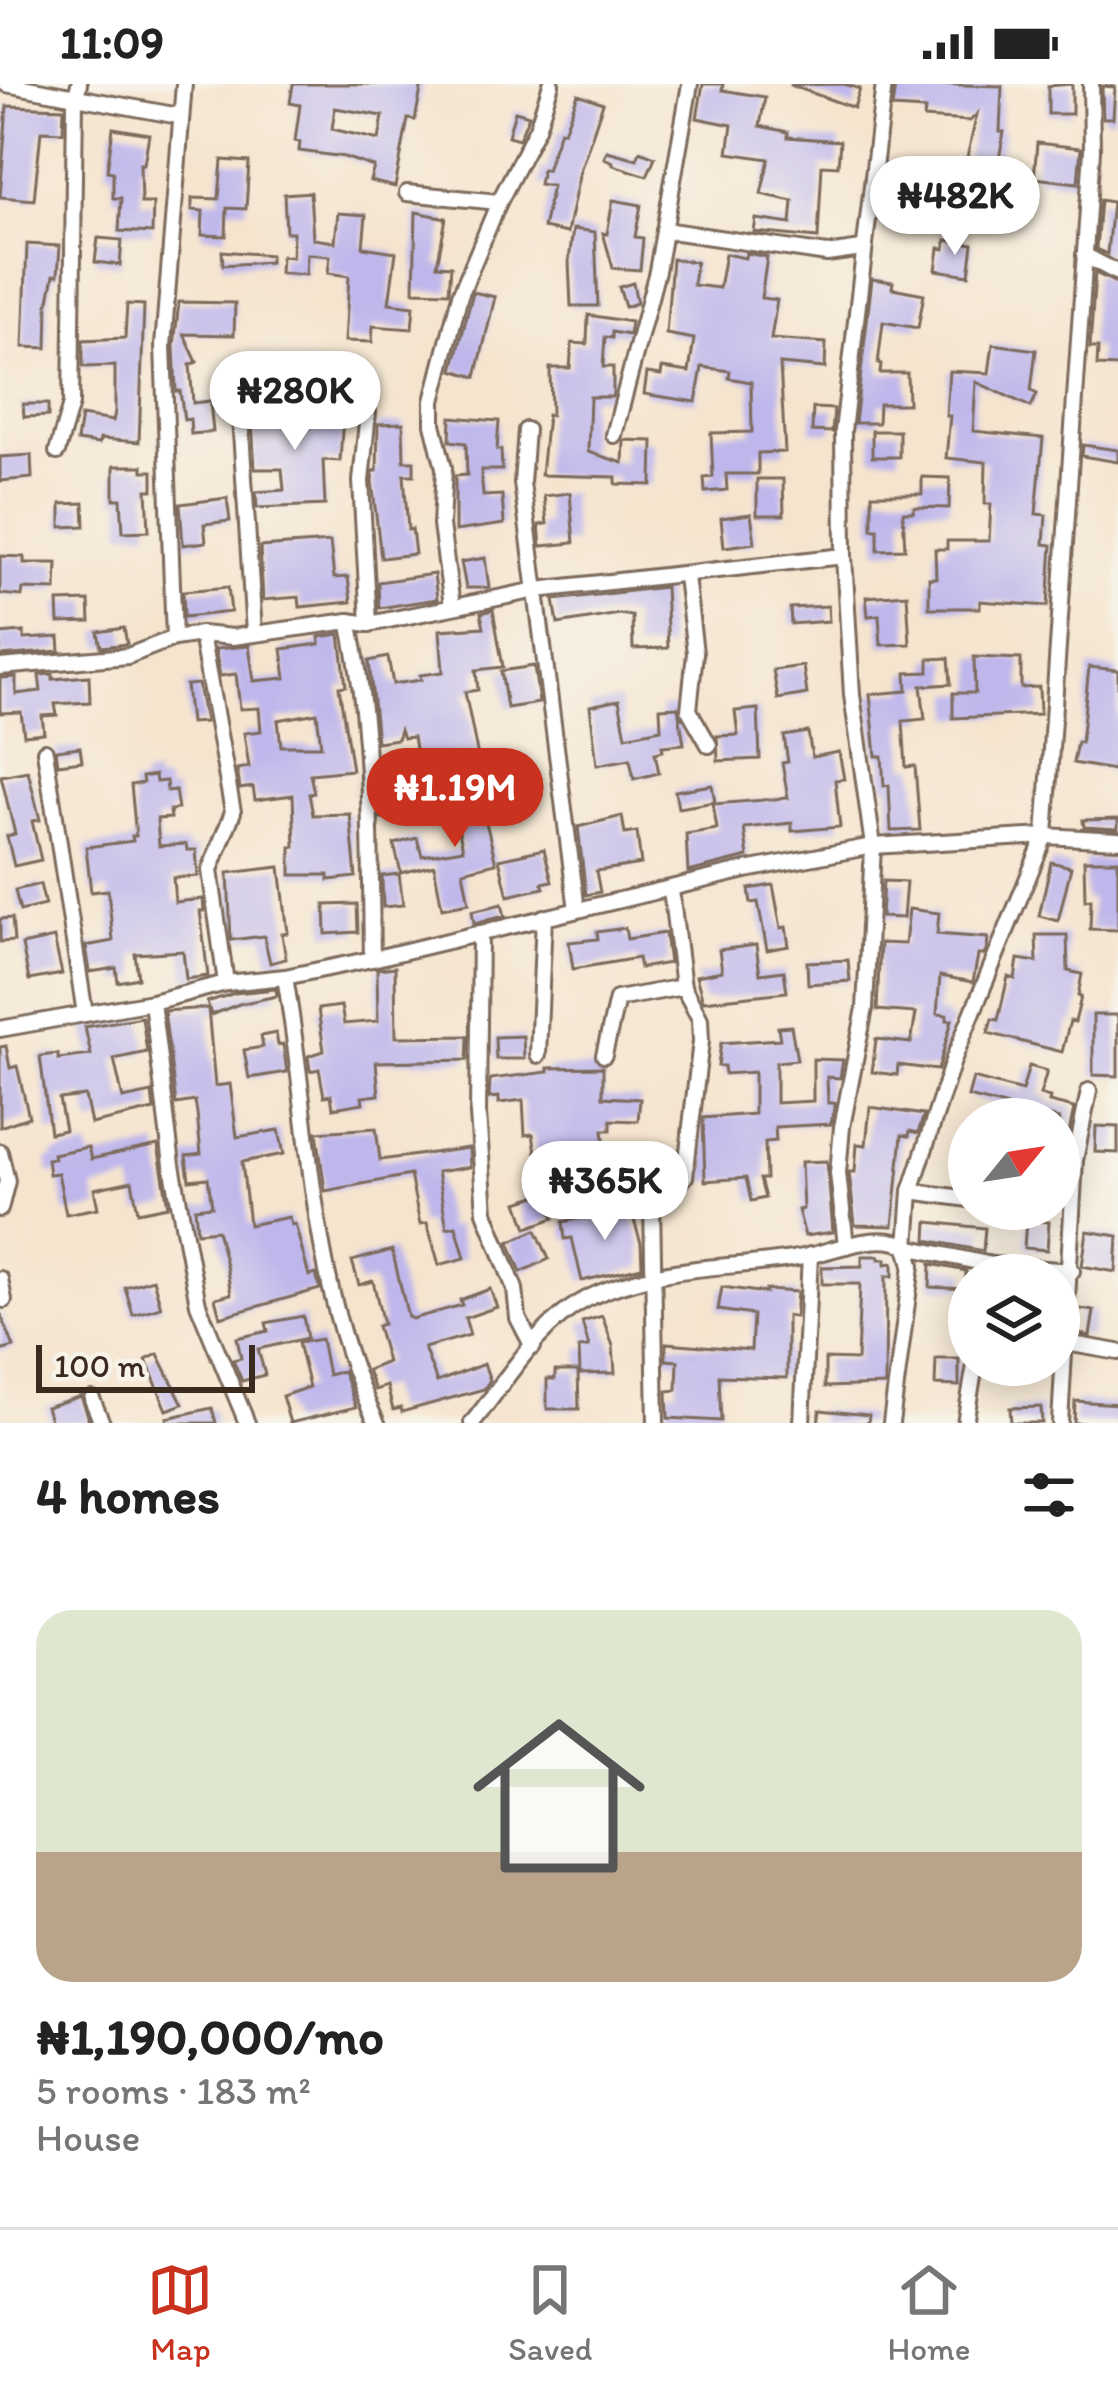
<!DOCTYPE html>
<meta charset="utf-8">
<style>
:root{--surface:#fff;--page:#f6f6f6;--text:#222;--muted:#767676;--line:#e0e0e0;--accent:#c8321e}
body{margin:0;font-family:Itim,sans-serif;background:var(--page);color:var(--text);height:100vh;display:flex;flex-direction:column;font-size:45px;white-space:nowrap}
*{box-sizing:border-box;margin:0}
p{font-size:39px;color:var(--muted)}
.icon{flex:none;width:66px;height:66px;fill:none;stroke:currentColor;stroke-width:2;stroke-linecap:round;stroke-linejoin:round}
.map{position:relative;height:1339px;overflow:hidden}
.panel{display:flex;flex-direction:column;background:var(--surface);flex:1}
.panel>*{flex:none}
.needle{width:78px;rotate:60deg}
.buttons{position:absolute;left:948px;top:1014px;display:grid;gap:24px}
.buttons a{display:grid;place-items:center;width:132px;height:132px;border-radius:50%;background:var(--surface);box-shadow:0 6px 30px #0003;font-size:60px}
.scale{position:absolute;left:36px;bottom:30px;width:219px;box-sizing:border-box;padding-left:12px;border:6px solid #3b2a1e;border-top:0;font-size:33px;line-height:42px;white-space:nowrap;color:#3b2a1e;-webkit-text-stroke:9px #f7f3e8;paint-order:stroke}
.price{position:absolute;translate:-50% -102px;padding:0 27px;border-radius:42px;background:#fff;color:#222;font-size:39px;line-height:78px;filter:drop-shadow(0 3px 6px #0008)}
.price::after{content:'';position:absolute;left:50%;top:72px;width:36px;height:27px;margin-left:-18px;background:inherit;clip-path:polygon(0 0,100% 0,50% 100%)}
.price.on{background:var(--accent);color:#fff}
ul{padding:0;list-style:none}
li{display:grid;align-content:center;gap:24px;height:636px;padding:0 36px}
li span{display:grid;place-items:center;height:372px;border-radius:36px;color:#555}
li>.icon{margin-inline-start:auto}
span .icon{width:216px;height:216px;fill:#fffc;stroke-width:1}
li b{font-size:51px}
h2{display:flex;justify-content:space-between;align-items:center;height:144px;padding:0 36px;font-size:51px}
.status{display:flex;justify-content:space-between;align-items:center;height:84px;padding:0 60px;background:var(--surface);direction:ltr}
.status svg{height:33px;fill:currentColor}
.menu{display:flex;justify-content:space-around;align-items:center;height:168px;border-top:3px solid var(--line);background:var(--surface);font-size:33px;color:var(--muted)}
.menu a{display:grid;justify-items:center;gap:6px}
.menu .on{color:var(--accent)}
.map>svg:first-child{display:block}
</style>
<div class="status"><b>11:09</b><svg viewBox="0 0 49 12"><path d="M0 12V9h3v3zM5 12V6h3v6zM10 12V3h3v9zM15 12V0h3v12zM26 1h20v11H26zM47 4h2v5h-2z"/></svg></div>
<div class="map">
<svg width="1118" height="1339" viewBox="0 0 1118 1339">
<rect width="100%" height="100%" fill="#f7f3e8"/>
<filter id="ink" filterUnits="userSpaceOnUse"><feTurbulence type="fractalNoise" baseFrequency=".00833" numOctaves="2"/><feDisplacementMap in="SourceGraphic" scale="24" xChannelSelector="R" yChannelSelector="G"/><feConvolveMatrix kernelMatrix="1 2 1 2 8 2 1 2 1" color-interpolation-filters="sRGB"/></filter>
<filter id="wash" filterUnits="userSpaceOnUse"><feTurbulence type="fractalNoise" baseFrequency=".004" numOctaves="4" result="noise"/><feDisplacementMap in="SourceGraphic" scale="48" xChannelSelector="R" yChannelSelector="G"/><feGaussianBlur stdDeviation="2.7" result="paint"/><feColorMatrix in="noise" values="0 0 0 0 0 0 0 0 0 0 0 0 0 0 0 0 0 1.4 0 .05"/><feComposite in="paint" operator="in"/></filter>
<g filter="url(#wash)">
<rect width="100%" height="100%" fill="#f5e4ce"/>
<g id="blocks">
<g fill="#bfb7eb" fill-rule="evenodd">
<path d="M 293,0 L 422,0 L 415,36 L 408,35 L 395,103 L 370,97 L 374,83 L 344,73 L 299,67 L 300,58 L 295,57 L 300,21 L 290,19 ZM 335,24 L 383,32 L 379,56 L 332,45 Z"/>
<polygon points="703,0 723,0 722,6 765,13 760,42 788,48 788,53 840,57 838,82 822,81 818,154 754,148 756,135 791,140 793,117 761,110 769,75 728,69 732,41 697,34"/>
<polygon points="844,0 860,5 854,24 790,1"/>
<polygon points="927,0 1002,2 1000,48 1004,48 994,102 962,95 977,30 970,37 924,34 925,26 892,24 895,2 927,3"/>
<polygon points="1072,0 1072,30 1048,30 1048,2"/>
<polygon points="1102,2 1115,3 1113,34 1103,34"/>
<polygon points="578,10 603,19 580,87 567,149 543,144 552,102 539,100 542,85 546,86 560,46 564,47"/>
<polygon points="7,22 64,24 63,48 41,47 34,116 0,113"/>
<polygon points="515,27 529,31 519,55 508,52"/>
<polygon points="113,44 149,50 144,80 140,80 141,119 153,119 152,149 119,147 121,114 113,114 113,88 107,87"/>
<polygon points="1037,59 1081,64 1078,99 1034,94"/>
<polygon points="607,67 637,75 640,67 655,73 647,92 613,81 613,78 604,74"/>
<polygon points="222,76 249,78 246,125 227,124 226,152 202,151 203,127 192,126 192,114 219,115"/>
<polygon points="915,89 938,100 928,118 906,107"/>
<polygon points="310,108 313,155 335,158 338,129 366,131 363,163 396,168 389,219 414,222 412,245 373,242 372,258 345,257 349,192 328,189 330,172 307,170 306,191 280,189 281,172 292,173 293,148 286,148 284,110"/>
<polygon points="613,116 641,121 635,153 643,154 640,186 613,184 603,149 607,150"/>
<polygon points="1100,116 1112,118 1107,170 1096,165"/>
<polygon points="416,128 446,134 437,181 451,182 449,208 414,207"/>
<polygon points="573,145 595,148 598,222 571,222 569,177"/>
<polygon points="98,154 122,156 120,181 95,178"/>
<polygon points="946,156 973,160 969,191 936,186 939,164 945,165"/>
<polygon points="27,160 60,162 58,191 54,191 48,221 47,264 23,263"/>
<polygon points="222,167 270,171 270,178 223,181"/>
<polygon points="746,169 767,173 761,214 777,216 771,255 826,259 825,284 780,280 785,368 758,369 758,390 726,390 727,406 705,408 704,394 713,393 711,349 752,348 751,298 729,294 730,287 702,283 696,318 644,310 647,289 661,291 662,284 689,288 694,255 666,250 672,175 696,178 693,201 719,204 725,170 745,174"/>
<polygon points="1095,189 1118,200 1118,283 1097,282 1098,264 1090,264"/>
<polygon points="872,195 893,198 892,204 924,210 918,244 883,238 878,280 881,281 880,289 907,289 908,320 879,320 878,339 855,339"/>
<polygon points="633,199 637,219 625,223 619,203"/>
<polygon points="473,208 495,213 476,293 453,286"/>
<polygon points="179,218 235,219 234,251 184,250 197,278 190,281 193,319 210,317 213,348 191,350 190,335 184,336 180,307 176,307 174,262"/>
<polygon points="127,220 144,221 139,358 100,355 99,360 77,357 81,332 113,337 115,328 115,282 83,283 83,256 125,254"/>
<polygon points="588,231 631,238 629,251 612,248 612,254 605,253 603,283 613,283 613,309 612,313 590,313 588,368 623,379 624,356 653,357 652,401 616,400 616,393 541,391 547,331 551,331 550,284 570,284 572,259 587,260"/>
<polygon points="993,260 1036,266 1031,307 1037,310 1031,323 976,298 973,347 1043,354 1036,430 1046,431 1044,460 1052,461 1048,522 980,517 980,524 929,524 929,494 936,494 935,465 947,465 947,457 989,457 991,420 985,420 986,378 946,374 950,332 946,332 949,287 989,289"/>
<polygon points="23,320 48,320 48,332 24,333"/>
<polygon points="251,322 309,325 309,330 343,333 340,377 323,376 325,421 257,424 256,408 284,406 282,385 255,385"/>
<polygon points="813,324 834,325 832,348 812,347"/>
<polygon points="451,333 499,337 497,366 501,366 502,386 481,386 483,412 502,411 504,440 455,447 455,392 467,391 466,359 450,357"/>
<polygon points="403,339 404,377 414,377 414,391 404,391 408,446 412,445 415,470 381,474 372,397 373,387 377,387 378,340"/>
<rect x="872" y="347" width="27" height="26"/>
<polygon points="1083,361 1118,366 1118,378 1082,372"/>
<polygon points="31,371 32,394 0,397 0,373"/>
<polygon points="114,382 143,382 143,387 153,387 153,406 147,406 149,447 123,448 121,415 114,415"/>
<polygon points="922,393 950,394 949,424 914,423 914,428 903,428 905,465 878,466 878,445 872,445 872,410 922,410"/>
<polygon points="757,395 783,395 784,431 757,431"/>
<polygon points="570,409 574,459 541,462 539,441 547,440 544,412"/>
<polygon points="227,414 230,437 204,440 206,458 183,461 180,420"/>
<polygon points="84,419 85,442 61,443 61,420"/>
<polygon points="751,430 755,459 724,463 721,434"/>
<polygon points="330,458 334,494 348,493 351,518 300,523 299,513 263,516 260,463"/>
<polygon points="0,472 24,473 24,479 57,479 56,506 23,505 22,512 0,510"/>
<polygon points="485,474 489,504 466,504 461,478"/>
<polygon points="434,490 437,515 379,524 378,498"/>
<polygon points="228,503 231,528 184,533 183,507"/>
<polygon points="665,503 668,564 633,565 632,532 619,530 558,540 554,516"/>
<polygon points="907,510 910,560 881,561 879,531 868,532 866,513"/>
<polygon points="89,517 90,538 59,539 58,518"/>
<polygon points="828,522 829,537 791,540 790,524"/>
<polygon points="493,526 503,583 476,586 478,606 465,608 478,673 438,680 447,719 422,725 410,682 418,681 413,653 403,654 400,646 397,655 377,658 369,577 388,573 393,600 421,596 420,591 443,588 440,546 484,543 481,529"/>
<polygon points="124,544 127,560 101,563 98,548"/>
<polygon points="24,548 24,555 59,553 60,567 0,572 0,550"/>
<path d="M 340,550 L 346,602 L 339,603 L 352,686 L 310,690 L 314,709 L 309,710 L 313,731 L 350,730 L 356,793 L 329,796 L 329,791 L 291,791 L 291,763 L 295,763 L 293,711 L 255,716 L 253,703 L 240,705 L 237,685 L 249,683 L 244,649 L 261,647 L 259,624 L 240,625 L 236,590 L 220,592 L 215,565 L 249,562 L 254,597 L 286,594 L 282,565 L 320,560 L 319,553 ZM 317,629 L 321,662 L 281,662 L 278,636 Z"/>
<polygon points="974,573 1021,575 1021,604 1039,603 1040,630 953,634 953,609 975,609"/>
<polygon points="949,574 951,600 921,602 925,635 903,637 906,683 915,682 920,746 891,747 889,701 884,702 882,672 876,672 870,610 907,607 906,589 929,588 929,575"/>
<polygon points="534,582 539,619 507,624 501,587"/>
<polygon points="803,582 807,610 778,615 773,586"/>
<polygon points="1089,583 1118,586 1118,656 1113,686 1073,679 1077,658 1081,659"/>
<polygon points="53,590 53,595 89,592 90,618 55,620 57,631 42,632 44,649 24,651 21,628 0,629 0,594 16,593 16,610 41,607 39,591"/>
<polygon points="198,600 205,638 190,639 186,601"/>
<polygon points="619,616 626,652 661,645 660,624 678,623 684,660 662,662 663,667 655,669 659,689 634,695 630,675 597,681 590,622"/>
<polygon points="758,625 760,675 718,677 717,652 738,651 735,627"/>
<polygon points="808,648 812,673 839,668 844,695 835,696 840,743 792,747 792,739 744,744 748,773 688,788 686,750 717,745 713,720 788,714 782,679 788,678 784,652"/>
<polygon points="80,663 82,677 58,680 56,666"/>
<polygon points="398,683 400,738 391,738 391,734 381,734 380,712 388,712 385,685"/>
<polygon points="28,687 40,736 32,737 41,776 14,782 7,752 15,750 1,692"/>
<polygon points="155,691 156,698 166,697 167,707 175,706 178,725 170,726 171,734 157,735 159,762 186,760 187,766 196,766 198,792 173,794 175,818 203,815 204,827 200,827 208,892 186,895 183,867 135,870 138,894 118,898 116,884 90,888 86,862 113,857 108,806 91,808 86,763 133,757 132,752 136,752 131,701 143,699 142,693"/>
<polygon points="712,701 715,718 678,724 675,707"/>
<polygon points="477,702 496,779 463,787 469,819 442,824 434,781 401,789 394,760 417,754 422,772 463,765 450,708"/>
<polygon points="622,732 625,750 637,748 641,780 596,787 600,808 586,811 578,743"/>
<polygon points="1118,735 1118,745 1084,743 1083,736"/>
<polygon points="544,765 552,797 542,799 544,804 508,812 499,775"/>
<polygon points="1084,776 1118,776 1118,846 1090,845 1091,815 1085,816"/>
<polygon points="1051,778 1071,783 1058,837 1039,832"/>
<polygon points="280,783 288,849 282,850 286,875 270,879 264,852 231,856 228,789"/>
<polygon points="399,790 403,821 383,823 382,792"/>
<polygon points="883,797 906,798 903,834 881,833"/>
<polygon points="40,800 45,821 20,827 15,806"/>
<polygon points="773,801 781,844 786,843 789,862 767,866 758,818 751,819 749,805"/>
<polygon points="357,820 358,848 326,850 325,821"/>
<polygon points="502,820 505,832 474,839 472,827"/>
<polygon points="909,825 939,829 937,850 988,854 987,864 984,871 978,871 973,898 940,892 937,930 947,931 947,936 952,936 938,986 898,981 897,991 872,988 876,955 911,959 916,929 877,926 880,859 905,860"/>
<polygon points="12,834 14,857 0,858 0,835"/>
<polygon points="625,844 627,855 665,849 669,879 640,884 638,874 573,885 569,858 598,855 597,848"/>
<polygon points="1036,851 1067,851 1068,887 1082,890 1078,912 1081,913 1075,938 1070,937 1062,968 988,949 992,935 998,936 1008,893 1015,895 1018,875 1037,878"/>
<polygon points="54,854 62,890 29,896 22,861"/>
<polygon points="756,861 760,890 784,887 787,908 703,917 696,892 722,887 719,866"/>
<polygon points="848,876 850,897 808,900 807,878"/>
<polygon points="395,883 396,953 468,952 467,976 376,978 379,1011 362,1013 363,1019 333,1024 331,1011 324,1012 319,985 310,987 308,972 324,967 318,925 341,922 344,940 378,937 377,885"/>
<polygon points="276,905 277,912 239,920 211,931 207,918 235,909"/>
<polygon points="208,924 215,1002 230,1000 237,1053 279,1046 284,1070 242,1078 249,1141 289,1133 291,1141 295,1140 309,1192 316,1190 320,1205 220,1233 215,1214 231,1210 226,1181 217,1146 197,1148 195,1124 212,1122 208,1094 189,1096 186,1072 201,1070 197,1029 195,1017 176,1020 164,927"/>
<polygon points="1093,931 1118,931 1118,992 1093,991"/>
<polygon points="142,933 147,968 114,975 123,1015 152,1009 154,1026 91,1040 85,1012 59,1015 65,1046 50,1049 40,972 58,970 58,975 91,971 85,943"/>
<polygon points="791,942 797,976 776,978 776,1019 813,1017 813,975 843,976 840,994 827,993 828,1019 835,1019 831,1040 775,1043 776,1057 765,1058 766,1095 760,1095 765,1114 751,1117 746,1094 705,1097 703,1034 754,1030 754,988 725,990 724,982 718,982 721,959 780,955 778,943"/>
<polygon points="276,949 278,961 283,960 287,988 249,994 244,966 263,963 261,952"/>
<polygon points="523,952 524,975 496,975 495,953"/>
<polygon points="6,962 10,984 17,982 29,1033 0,1043 0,963"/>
<polygon points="1029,982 1047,987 1040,1011 1050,1014 1049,1018 1074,1024 1068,1054 1059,1052 1059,1035 968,1013 973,994 1022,1007"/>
<polygon points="603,983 603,1013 640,1015 638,1037 611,1036 611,1046 603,1046 607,1085 653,1083 654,1101 580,1108 577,1082 560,1084 559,1078 538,1081 533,1050 525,1051 523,1016 499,1019 499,1013 489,1014 490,995 548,988 548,984"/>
<polygon points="870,1023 924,1031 918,1049 910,1047 909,1052 902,1051 893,1142 855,1141 849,1088 855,1088 857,1060 866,1061"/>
<polygon points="1096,1042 1118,1043 1118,1069 1095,1068"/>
<polygon points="376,1044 380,1076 469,1064 470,1083 437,1088 447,1144 456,1142 465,1174 439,1181 427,1139 420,1140 410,1091 325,1107 317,1048"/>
<polygon points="158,1061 168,1122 138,1128 132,1097 94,1105 98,1124 66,1130 58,1089 49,1090 47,1075 54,1074 53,1070 88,1063 91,1075"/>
<polygon points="827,1077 833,1148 805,1152 798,1126 803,1125 801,1078"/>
<polygon points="545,1109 554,1134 527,1144 518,1118"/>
<polygon points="630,1123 641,1159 642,1183 582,1197 572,1154 565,1155 563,1138"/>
<polygon points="1026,1136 1049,1138 1047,1166 1024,1164"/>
<polygon points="928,1138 985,1144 983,1167 927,1156"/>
<polygon points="536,1146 549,1175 521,1188 509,1158"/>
<polygon points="1087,1147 1118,1152 1116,1188 1082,1182"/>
<polygon points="392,1166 408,1233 412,1235 462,1221 460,1216 490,1205 497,1223 465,1234 470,1251 424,1264 437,1298 484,1280 490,1296 484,1305 402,1328 401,1324 393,1326 387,1302 375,1306 367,1286 387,1278 377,1242 383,1240 373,1197 359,1201 352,1177"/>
<polygon points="862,1172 879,1172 879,1175 886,1175 886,1180 893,1179 893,1192 886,1192 885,1301 825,1303 825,1275 857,1276 860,1200 822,1200 822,1183 862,1182"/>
<polygon points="931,1180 966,1187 965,1205 930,1203"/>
<polygon points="153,1195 161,1223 133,1231 125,1203"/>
<polygon points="722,1203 766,1209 766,1206 797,1208 795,1233 787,1232 787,1294 719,1292 721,1337 668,1334 667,1307 677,1306 678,1277 666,1276 666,1259 751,1266 753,1231 718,1226"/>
<polygon points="1080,1225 1094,1227 1090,1252 1076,1249"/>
<polygon points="0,1228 14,1263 0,1267"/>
<polygon points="303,1232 307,1254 258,1265 265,1291 242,1297 233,1276 241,1274 237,1254 268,1247 266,1239"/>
<polygon points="602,1232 613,1262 615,1289 580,1290 579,1264 589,1263 582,1238"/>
<polygon points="321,1255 328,1291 343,1287 356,1323 290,1339 282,1312 309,1303 298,1259"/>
<polygon points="158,1270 183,1320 167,1326 146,1276"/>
<polygon points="936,1275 959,1275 959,1302 935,1301"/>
<polygon points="555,1287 578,1287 579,1325 547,1325 547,1295 555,1295"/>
<polygon points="81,1312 90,1339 51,1339 46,1323"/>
<polygon points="1075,1317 1118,1320 1118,1339 1074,1339"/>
<polygon points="1041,1323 1042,1339 1011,1339 1010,1324"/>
<polygon points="212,1324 216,1339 168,1339 167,1334"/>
<polygon points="820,1326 869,1331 868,1339 818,1339"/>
</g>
</g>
</g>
<g filter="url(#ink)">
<use href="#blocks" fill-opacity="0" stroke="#7c6b5c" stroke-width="3"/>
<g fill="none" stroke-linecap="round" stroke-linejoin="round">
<defs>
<g id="minor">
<polyline points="6,0 179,32"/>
<polyline points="407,109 499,118"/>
<polyline points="664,146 827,170 862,165"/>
<polyline points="1084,171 1118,189"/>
<polyline points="238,301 254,549"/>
<polyline points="368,328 361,397 369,540"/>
<polyline points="526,346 522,399 577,826"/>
<polyline points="614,351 657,187 690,0"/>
<polyline points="57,368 71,320 75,16 79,0"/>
<polyline points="686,492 695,569 689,626 709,661"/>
<polyline points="452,522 441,441 444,384 433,340 433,317 460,211 499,118 537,44 551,0"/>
<path d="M 349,537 C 373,646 370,764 372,875"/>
<polyline points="201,550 233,728 210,786 226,899"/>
<polyline points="174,554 163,262 184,0"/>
<polyline points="0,583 128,572 174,554 201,550 233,553 349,537 369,540 537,506 844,472"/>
<polyline points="45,667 85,930"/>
<polyline points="480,849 478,1030 485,1128 515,1205 518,1234 533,1263"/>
<path d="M 285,893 C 311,1041 309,1202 377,1339"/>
<polyline points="152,918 172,1081 198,1220 247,1339"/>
<polyline points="0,945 152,918 226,899 285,893 372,875 746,786 873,762 1045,752 1118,756"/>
<polyline points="538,971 544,833"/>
<polyline points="604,971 617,915 683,903"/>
<polyline points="0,1068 7,1097 0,1125"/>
<polyline points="911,1107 969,1115"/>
<polyline points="846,1162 838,1089 842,1043 865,924 873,762 852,611 844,472 843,347 884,0"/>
<polyline points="907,1163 992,1181 990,1191"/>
<polyline points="992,1181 1072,1187"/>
<polyline points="0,1195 4,1216"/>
<polyline points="1066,1259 1118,1268"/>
<polyline points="92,1315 102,1339"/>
<path d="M 472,1339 C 505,1299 537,1242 583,1217 C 604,1205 630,1198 653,1192 C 704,1180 757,1183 808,1172 C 835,1166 882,1146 907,1163 L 911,1107 L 954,974 L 1045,752 L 1092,66 L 1091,0"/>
<polyline points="656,1339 652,1119 685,1093 701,957 700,935 683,903 671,806"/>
<polyline points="802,1339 810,1171"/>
<polyline points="891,1339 912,1181 907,1163"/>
<polyline points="965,1339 975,1281"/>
<polyline points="1060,1339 1075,1076 1089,1007"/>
</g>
</defs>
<use href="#minor" stroke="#7c6b5c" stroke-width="20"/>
<use href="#minor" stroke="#fff" stroke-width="14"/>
</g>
</g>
</svg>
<div class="buttons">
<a><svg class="needle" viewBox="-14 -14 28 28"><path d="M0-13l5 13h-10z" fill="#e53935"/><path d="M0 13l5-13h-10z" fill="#767676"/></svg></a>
<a><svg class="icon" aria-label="layers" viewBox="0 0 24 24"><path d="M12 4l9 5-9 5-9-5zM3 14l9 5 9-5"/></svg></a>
</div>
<div class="scale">100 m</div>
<b class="price" style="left:955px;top:174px">₦482K</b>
<b class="price" style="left:295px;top:369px">₦280K</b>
<b class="price on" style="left:455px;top:766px">₦1.19M</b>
<b class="price" style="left:605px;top:1159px">₦365K</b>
</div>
<section class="panel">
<h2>4 homes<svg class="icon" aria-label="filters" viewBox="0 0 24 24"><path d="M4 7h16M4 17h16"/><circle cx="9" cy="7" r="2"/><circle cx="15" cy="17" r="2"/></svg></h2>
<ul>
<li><span style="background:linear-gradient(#dfe7d0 65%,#b9a48a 0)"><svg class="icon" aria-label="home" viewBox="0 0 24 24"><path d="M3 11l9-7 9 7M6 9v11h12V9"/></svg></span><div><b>₦1,190,000/mo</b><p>5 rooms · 183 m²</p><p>House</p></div></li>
</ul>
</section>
<nav class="menu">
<a class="on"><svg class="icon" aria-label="map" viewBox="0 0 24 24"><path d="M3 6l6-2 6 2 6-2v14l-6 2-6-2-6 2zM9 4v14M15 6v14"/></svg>Map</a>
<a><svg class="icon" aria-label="saved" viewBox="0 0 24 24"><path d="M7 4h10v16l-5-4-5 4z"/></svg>Saved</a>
<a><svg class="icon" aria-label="home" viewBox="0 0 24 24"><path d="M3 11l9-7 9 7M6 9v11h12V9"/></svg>Home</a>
</nav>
